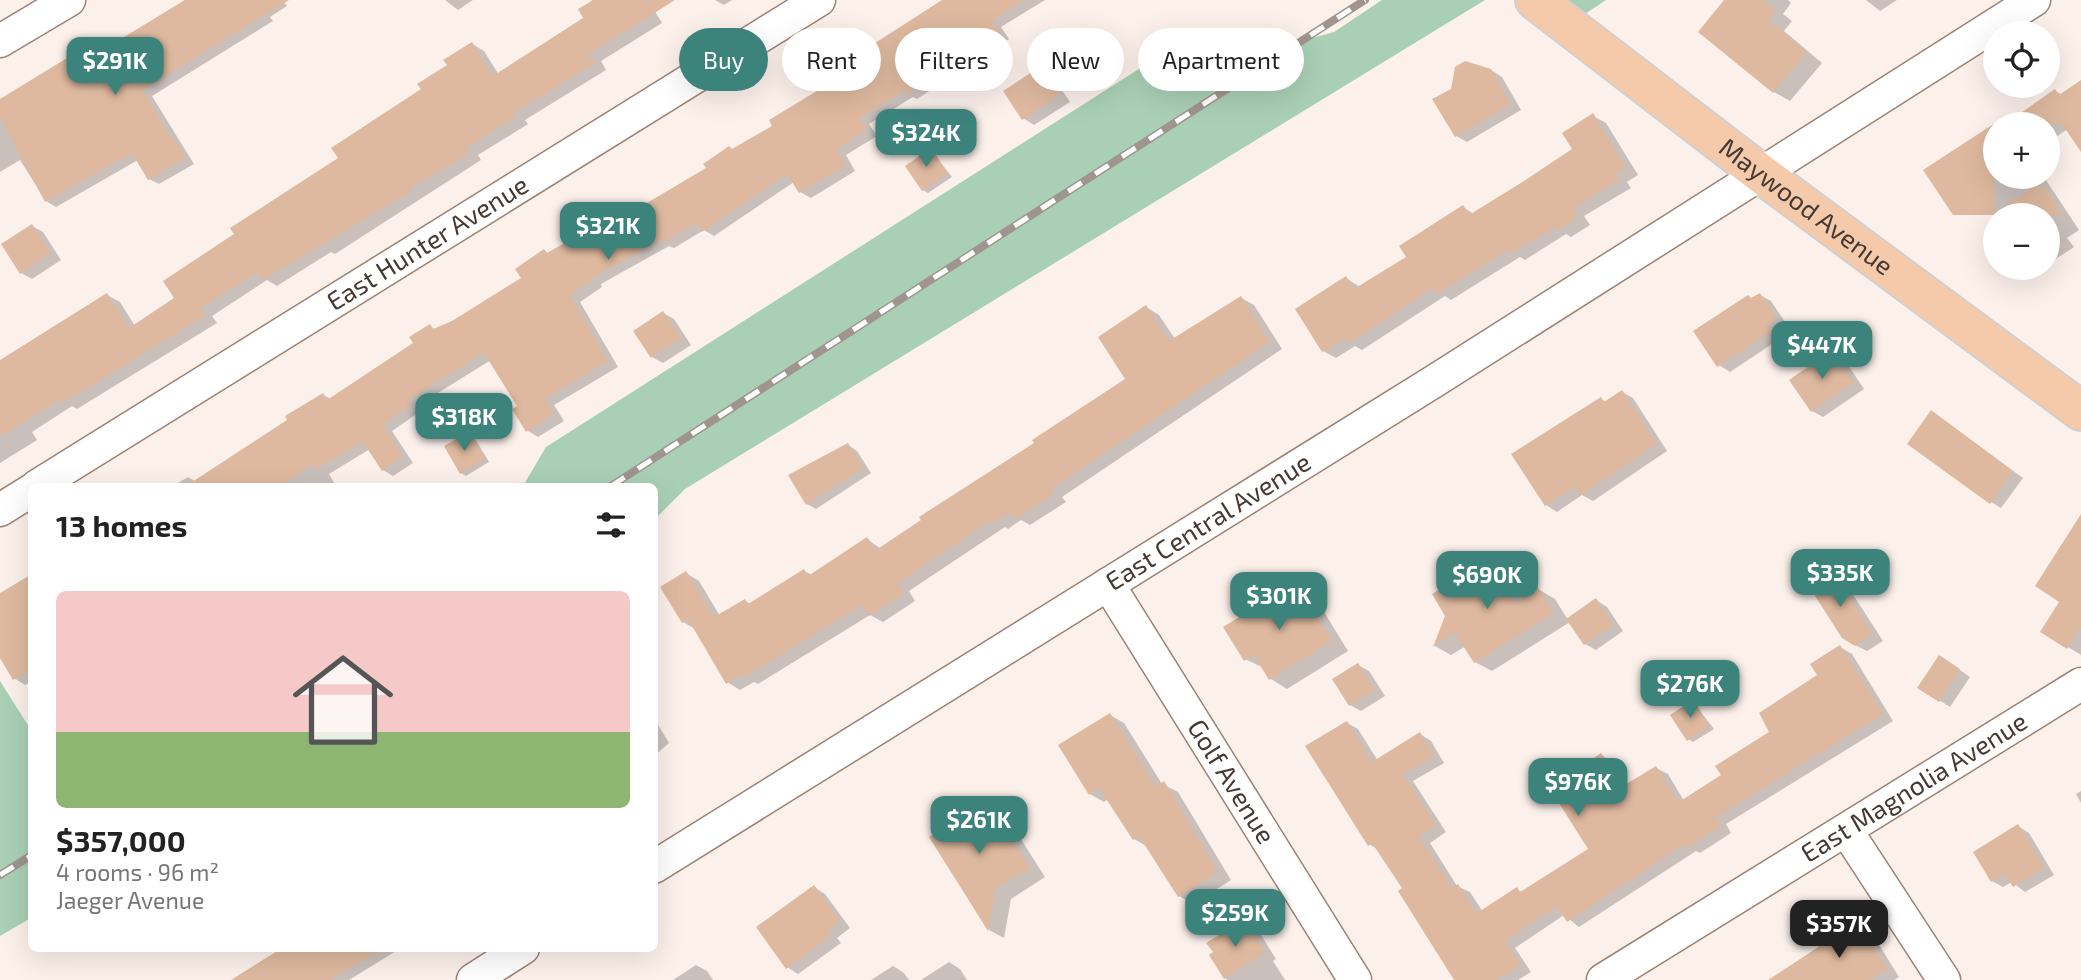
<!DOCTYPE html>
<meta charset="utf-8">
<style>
:root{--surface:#fff;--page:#f6f6f6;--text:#222;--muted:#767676;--accent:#3c837c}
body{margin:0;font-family:"Exo 2",sans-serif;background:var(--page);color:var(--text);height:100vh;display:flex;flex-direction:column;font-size:26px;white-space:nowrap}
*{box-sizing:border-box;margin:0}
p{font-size:23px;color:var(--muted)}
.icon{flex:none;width:38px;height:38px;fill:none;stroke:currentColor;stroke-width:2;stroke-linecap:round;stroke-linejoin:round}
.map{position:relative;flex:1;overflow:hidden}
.sheet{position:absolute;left:28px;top:483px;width:630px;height:469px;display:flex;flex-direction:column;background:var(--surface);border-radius:10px;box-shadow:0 7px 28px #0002}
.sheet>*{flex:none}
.banner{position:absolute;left:679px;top:28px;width:665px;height:63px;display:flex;gap:14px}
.tools{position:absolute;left:1983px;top:21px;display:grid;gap:14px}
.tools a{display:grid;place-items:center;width:77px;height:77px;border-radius:50%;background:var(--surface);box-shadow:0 7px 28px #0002;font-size:35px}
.price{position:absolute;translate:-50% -60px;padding:0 16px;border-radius:14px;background:var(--accent);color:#fff;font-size:23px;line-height:46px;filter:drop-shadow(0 2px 4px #0008)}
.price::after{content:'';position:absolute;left:50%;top:42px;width:21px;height:16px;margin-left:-10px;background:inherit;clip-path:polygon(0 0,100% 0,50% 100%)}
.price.on{background:#222;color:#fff}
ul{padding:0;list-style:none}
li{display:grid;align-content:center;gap:14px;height:371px;padding:0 28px}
li span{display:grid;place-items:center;height:217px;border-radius:10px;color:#555}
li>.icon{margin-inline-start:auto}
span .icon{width:126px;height:126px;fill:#fffc;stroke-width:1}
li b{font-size:30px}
h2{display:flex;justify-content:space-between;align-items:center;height:84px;padding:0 28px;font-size:30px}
.tag{padding:0 24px;border-radius:32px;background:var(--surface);box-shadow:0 7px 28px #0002;font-size:24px;line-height:63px}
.tag.on{background:var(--accent);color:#fff}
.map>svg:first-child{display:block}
</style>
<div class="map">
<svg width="2081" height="980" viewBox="0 0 2081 980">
<rect width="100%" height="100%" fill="#fcf0eb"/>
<g fill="#a9d0b5">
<polygon points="1382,0 1485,0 685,489 655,519 654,486 523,486 546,447 1142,67 1164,79 1334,32"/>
<polygon points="1561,0 1606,0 1582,16"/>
<polygon points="0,681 31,730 31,918 0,936"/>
</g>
<g fill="#0003">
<polygon points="185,0 286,0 284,2 287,6 270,17 273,21 152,96 194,164 159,184 149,179 138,160 56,207 46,201 20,160 0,172 0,101 72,57 83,64"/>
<polygon points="445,0 473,0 458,10"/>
<polygon points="592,0 648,0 662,23 601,61 606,70 525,120 528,124 478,155 481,160 335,254 331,252 277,286 267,280 212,316 217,323 204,331 77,409 72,406 32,432 37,440 0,463 0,364 107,295 120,302 135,326 177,299 237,234 340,159 423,90 472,44 484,51 499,75 586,18"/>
<polygon points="715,0 732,0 724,5"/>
<polygon points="945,0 1045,0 1001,27 1009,39 917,99 913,97 869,124 877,136 846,155 855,171 811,198 800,192 794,182 714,236 704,230 674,248 669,246 601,284 602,287 580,302 618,367 554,405 564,421 538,437 528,431 514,410 519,406 491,360 417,406 421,411 392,431 413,463 393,476 383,470 370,449 329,474 336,486 173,486 188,477 196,482 290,421 323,395 331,399 415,343 430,326 436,330 453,322 523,278 545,251 549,254 627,210 634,213 709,169 774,126"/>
<polygon points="1727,0 1788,0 1791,3 1783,14 1792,21 1784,31 1822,63 1790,101 1774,92"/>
<polygon points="1866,0 1897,0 1880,11"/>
<polygon points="1041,68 1052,75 1070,102 1034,125 1023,118"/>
<polygon points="1491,70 1502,77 1521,110 1467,142 1456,136"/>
<polygon points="2081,82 2081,141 2068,129 2048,142 2048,124 1996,124 2012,114 2018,118 2055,91 2062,95"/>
<polygon points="1593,116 1606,123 1638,175 1627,182 1631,188 1584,216 1590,225 1571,237 1566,234 1525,260 1520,257 1451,300 1445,296 1362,350 1355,346 1336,358 1323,351 1346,278 1360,287 1408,258 1463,207 1474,214 1575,149"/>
<polygon points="1995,125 1995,177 2044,177 2079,230 2067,238 2074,247 2048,264 2048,215 1995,215 1995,218 1983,200"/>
<polygon points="931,151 952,177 928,193 923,190"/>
<polygon points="32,226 43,232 61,260 32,279 21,273"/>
<polygon points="1760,295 1771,301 1787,325 1777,332 1781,338 1730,372 1719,365 1753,299"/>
<polygon points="1241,298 1254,305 1282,349 1062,497 1066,502 1030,525 1021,520 1008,529 1005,527 909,591 915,601 883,622 870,615 758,684 754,682 740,690 727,682 697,630 683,622 686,573 699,581 720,616 745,601 751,604 804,571 812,575 867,539 881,549 1128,379 1146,307 1159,315 1175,339"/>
<polygon points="663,313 674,319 691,345 663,363 652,357"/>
<polygon points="1833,352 1844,359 1864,389 1823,417 1812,411"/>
<polygon points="1622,392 1633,398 1667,451 1593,501 1582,495 1557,512 1546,505 1514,455 1601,399 1606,402"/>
<polygon points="1942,419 2023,478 2001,508 1991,502"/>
<polygon points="469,434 474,437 489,462 466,476 461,473"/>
<polygon points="848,445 857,451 871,473 816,509 807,504"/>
<polygon points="2081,547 2081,655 2042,631 2062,602"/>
<polygon points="1490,560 1506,569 1524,598 1538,589 1555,599 1568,620 1596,600 1607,607 1623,631 1596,650 1585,644 1570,622 1492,671 1475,662 1466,646 1451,655 1435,646 1447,615"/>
<polygon points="1832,572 1843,579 1883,641 1867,651 1855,645"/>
<polygon points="32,575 32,681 25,685 14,678 0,655 0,594"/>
<polygon points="1297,584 1313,594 1348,651 1287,689 1271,679 1264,668 1245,659"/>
<polygon points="1840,647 1852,654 1893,721 1726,824 1731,833 1700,853 1696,851 1579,927 1564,915 1515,948 1531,972 1518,980 1456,980 1404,889 1379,850 1369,844 1347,723 1358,729 1378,761 1420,734 1431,741 1444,763 1413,781 1446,832 1430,843 1457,886 1470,892 1483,912 1518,890 1522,892 1591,849 1590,780 1601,755 1613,762 1628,785 1656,768 1668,774 1684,801 1723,776 1771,733"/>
<polygon points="1950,663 1970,677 1950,707 1939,700"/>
<polygon points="1358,665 1369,671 1385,696 1361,711 1350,705"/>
<polygon points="1693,702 1714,729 1693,742 1688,739"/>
<polygon points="1110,715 1124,723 1162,784 1178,792 1231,880 1193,904 1179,896 1148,847 1134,839 1108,799 1104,802 1090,794"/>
<polygon points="654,718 669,743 654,756"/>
<polygon points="2081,791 2081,803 2076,794"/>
<polygon points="983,805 1010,822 1045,877 1011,899 1004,938 989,930 931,838 947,828 966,807 973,811"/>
<polygon points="2018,826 2029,833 2054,875 2025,892 2012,882 2003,887 1992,881"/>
<polygon points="814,887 825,894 850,928 837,938 841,943 798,974 787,967"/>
<polygon points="1245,921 1256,927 1276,959 1273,961 1285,980 1227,980 1211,956"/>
<polygon points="1858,923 1870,930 1899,977 1894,980 1778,980"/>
<polygon points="286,948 401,948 349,980 245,980"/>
<polygon points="949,962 960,969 967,980 921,980"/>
<polygon points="696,965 707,971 713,980 673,980"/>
<polygon points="893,966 904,973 909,980 871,980"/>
</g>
<g fill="#deb99f">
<polygon points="185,0 289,0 143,90 170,138 172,136 186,158 148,180 132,153 45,202 0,118 0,99 72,55 78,65"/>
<polygon points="593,0 675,0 589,54 595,63 514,113 516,117 466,148 470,153 411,188 412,191 263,280 257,272 201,308 205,315 192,324 63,403 60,399 0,437 0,360 107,293 129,328 174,298 163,281 234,234 230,228 338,158 331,148 421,89 417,84 447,65 443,60 472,42 493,76 583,18 578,9"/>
<polygon points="942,0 1024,0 992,21 1000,32 906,94 904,91 860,118 867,130 836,149 846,165 799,193 787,174 702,232 697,223 662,243 660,240 592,278 593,280 570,295 608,361 545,399 554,414 526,432 512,409 517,406 484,353 408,400 411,405 383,424 403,456 382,471 363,442 316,469 313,464 280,486 186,486 287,420 285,416 323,393 327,400 413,343 409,337 430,324 433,329 452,321 521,278 515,269 544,249 547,253 627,208 630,213 706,168 703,164 729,146 732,149 772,126 769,120 825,86 822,82 875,49 872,45"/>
<polygon points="1724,0 1764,0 1776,10 1769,20 1807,52 1773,93 1698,32"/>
<polygon points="1465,61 1491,69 1511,104 1455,137 1432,99 1451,89 1455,67"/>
<polygon points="1041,66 1060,95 1022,120 1003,91"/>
<polygon points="2081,80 2081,152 2062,124 2005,124 2055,89 2059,95"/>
<polygon points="1593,113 1626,168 1615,174 1619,180 1573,209 1578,217 1557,231 1555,227 1511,254 1508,250 1437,294 1433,288 1348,344 1345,338 1322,352 1295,309 1346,276 1354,289 1406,257 1399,246 1463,205 1469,215 1524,181 1572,149 1562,133"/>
<polygon points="1995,123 1995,213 2037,185 2039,189 2044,186 2063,215 1953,215 1923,170"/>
<polygon points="931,148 948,173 922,191 905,166"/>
<polygon points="32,224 51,253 20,274 1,244"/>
<polygon points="1760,293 1777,319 1767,325 1771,332 1717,367 1693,331 1748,295 1751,298"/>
<polygon points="1241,296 1270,342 1051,489 1054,494 1016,519 1011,512 994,523 992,520 897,584 904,593 869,616 862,605 744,678 742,674 726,684 688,619 682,623 660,587 686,571 714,617 745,599 748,604 804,569 808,576 867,537 876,550 921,520 919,517 1034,443 1032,440 1125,379 1098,337 1146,305 1169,341"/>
<polygon points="663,311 681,338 651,358 633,331"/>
<polygon points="1833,350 1854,382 1811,412 1789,380"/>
<polygon points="1622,390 1657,444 1580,496 1574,487 1545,506 1511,454 1601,397 1604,402"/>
<polygon points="1931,410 2013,471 1990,504 1907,444"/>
<polygon points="469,432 485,459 460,474 444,446"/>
<polygon points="848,443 863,468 806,505 788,475"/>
<polygon points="2081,514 2081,627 2067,649 2040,632 2059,602 2035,586"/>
<polygon points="1490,558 1517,601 1538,587 1554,613 1474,663 1455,633 1433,647 1445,616 1432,594"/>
<polygon points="1832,570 1873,634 1855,646 1842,638 1808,585"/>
<polygon points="32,574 32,668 13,680 0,658 0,593"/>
<polygon points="1297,582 1332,641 1269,680 1254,655 1244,661 1223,627"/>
<polygon points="1596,598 1613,625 1584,645 1566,619"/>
<polygon points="1840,645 1883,714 1715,818 1721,826 1687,848 1685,844 1567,922 1557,906 1505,941 1521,965 1497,980 1454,980 1398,891 1402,888 1372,843 1368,846 1305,746 1347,721 1372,762 1420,732 1434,757 1403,774 1436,825 1419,836 1452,888 1458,884 1477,913 1517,887 1520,892 1588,849 1557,800 1588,779 1580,767 1601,753 1623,786 1656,766 1679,802 1721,775 1715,766 1769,732 1759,713 1817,675 1810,664"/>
<polygon points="1939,655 1960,669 1939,702 1917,688"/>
<polygon points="1358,663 1375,690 1349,706 1332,679"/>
<polygon points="1693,700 1710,726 1687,741 1670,715"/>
<polygon points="1110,713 1156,787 1164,781 1218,872 1178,897 1139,836 1133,840 1099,788 1089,795 1058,745"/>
<polygon points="983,803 989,814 994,811 1030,868 995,889 988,931 929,837 944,827 941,821 966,805 970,811"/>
<polygon points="2018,824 2044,868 2013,887 2005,874 1991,882 1973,852"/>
<polygon points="814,885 840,921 827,931 831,936 786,969 756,927"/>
<polygon points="1245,919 1266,952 1224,979 1209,955 1213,952 1206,943"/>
<polygon points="1858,921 1888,970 1870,980 1768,980"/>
<polygon points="282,948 384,948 330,980 231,980"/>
</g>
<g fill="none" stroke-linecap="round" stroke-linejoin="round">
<defs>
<g id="minor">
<polyline points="0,41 69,0"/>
<path id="s1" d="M 37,486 L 819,0"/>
<polyline points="0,510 32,490"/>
<path id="s2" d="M 1108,584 L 1355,980"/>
<polyline points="1846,830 1944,980"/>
<path id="s3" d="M 654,867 L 1433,382 L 2034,0"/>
<polyline points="473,980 523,948"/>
<path id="s4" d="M 1603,980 L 2081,684"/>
</g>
<g id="major">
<path id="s5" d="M 1535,0 L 1760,173 L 2081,411"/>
</g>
</defs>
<use href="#minor" stroke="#9c8275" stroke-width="35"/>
<use href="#major" stroke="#d2cfce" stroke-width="42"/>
<use href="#minor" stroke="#fff" stroke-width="32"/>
<use href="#major" stroke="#f5caab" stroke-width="38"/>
<defs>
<g id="rail">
<polyline points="611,486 1365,0"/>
<polyline points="0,875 32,855"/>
</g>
</defs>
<use href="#rail" stroke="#a0948f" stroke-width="8"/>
<use href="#rail" stroke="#fff" stroke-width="5" stroke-dasharray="16" stroke-linecap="butt"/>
</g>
<g text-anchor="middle" stroke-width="7" stroke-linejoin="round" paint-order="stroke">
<g font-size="26" fill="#453934" stroke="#fff">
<text dy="9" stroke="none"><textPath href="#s5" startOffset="341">Maywood Avenue</textPath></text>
<text dy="9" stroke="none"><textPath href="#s1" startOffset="460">East Hunter Avenue</textPath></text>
<text dy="9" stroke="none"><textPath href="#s3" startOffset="653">East Central Avenue</textPath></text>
<text dy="9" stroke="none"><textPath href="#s2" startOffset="233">Golf Avenue</textPath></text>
<text dy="9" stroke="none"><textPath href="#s4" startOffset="366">East Magnolia Avenue</textPath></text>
</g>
</g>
</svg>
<div class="tools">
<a><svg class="icon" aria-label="locate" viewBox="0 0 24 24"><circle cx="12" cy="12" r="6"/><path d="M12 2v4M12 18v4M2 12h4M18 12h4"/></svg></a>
<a>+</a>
<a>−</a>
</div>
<b class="price" style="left:115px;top:97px">$291K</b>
<b class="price" style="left:926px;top:169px">$324K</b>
<b class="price" style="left:608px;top:262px">$321K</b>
<b class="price" style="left:1822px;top:381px">$447K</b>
<b class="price" style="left:464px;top:453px">$318K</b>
<b class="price" style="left:1840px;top:609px">$335K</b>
<b class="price" style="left:1487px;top:611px">$690K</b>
<b class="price" style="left:1279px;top:632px">$301K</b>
<b class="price" style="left:1690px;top:720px">$276K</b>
<b class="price" style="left:1578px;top:818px">$976K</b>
<b class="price" style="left:979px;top:856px">$261K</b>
<b class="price" style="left:1235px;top:949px">$259K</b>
<b class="price on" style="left:1839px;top:960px">$357K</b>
<div class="banner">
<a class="tag on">Buy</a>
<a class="tag">Rent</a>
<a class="tag">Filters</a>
<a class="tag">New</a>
<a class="tag">Apartment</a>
</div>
<section class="sheet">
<h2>13 homes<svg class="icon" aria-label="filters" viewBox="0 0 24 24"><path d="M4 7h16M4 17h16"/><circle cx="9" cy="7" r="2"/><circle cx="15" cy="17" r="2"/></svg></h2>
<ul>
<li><span style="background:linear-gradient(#f6c9c9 65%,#8fb573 0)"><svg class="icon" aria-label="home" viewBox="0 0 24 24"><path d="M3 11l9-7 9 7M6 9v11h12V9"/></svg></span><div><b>$357,000</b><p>4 rooms · 96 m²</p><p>Jaeger Avenue</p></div></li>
</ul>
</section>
</div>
